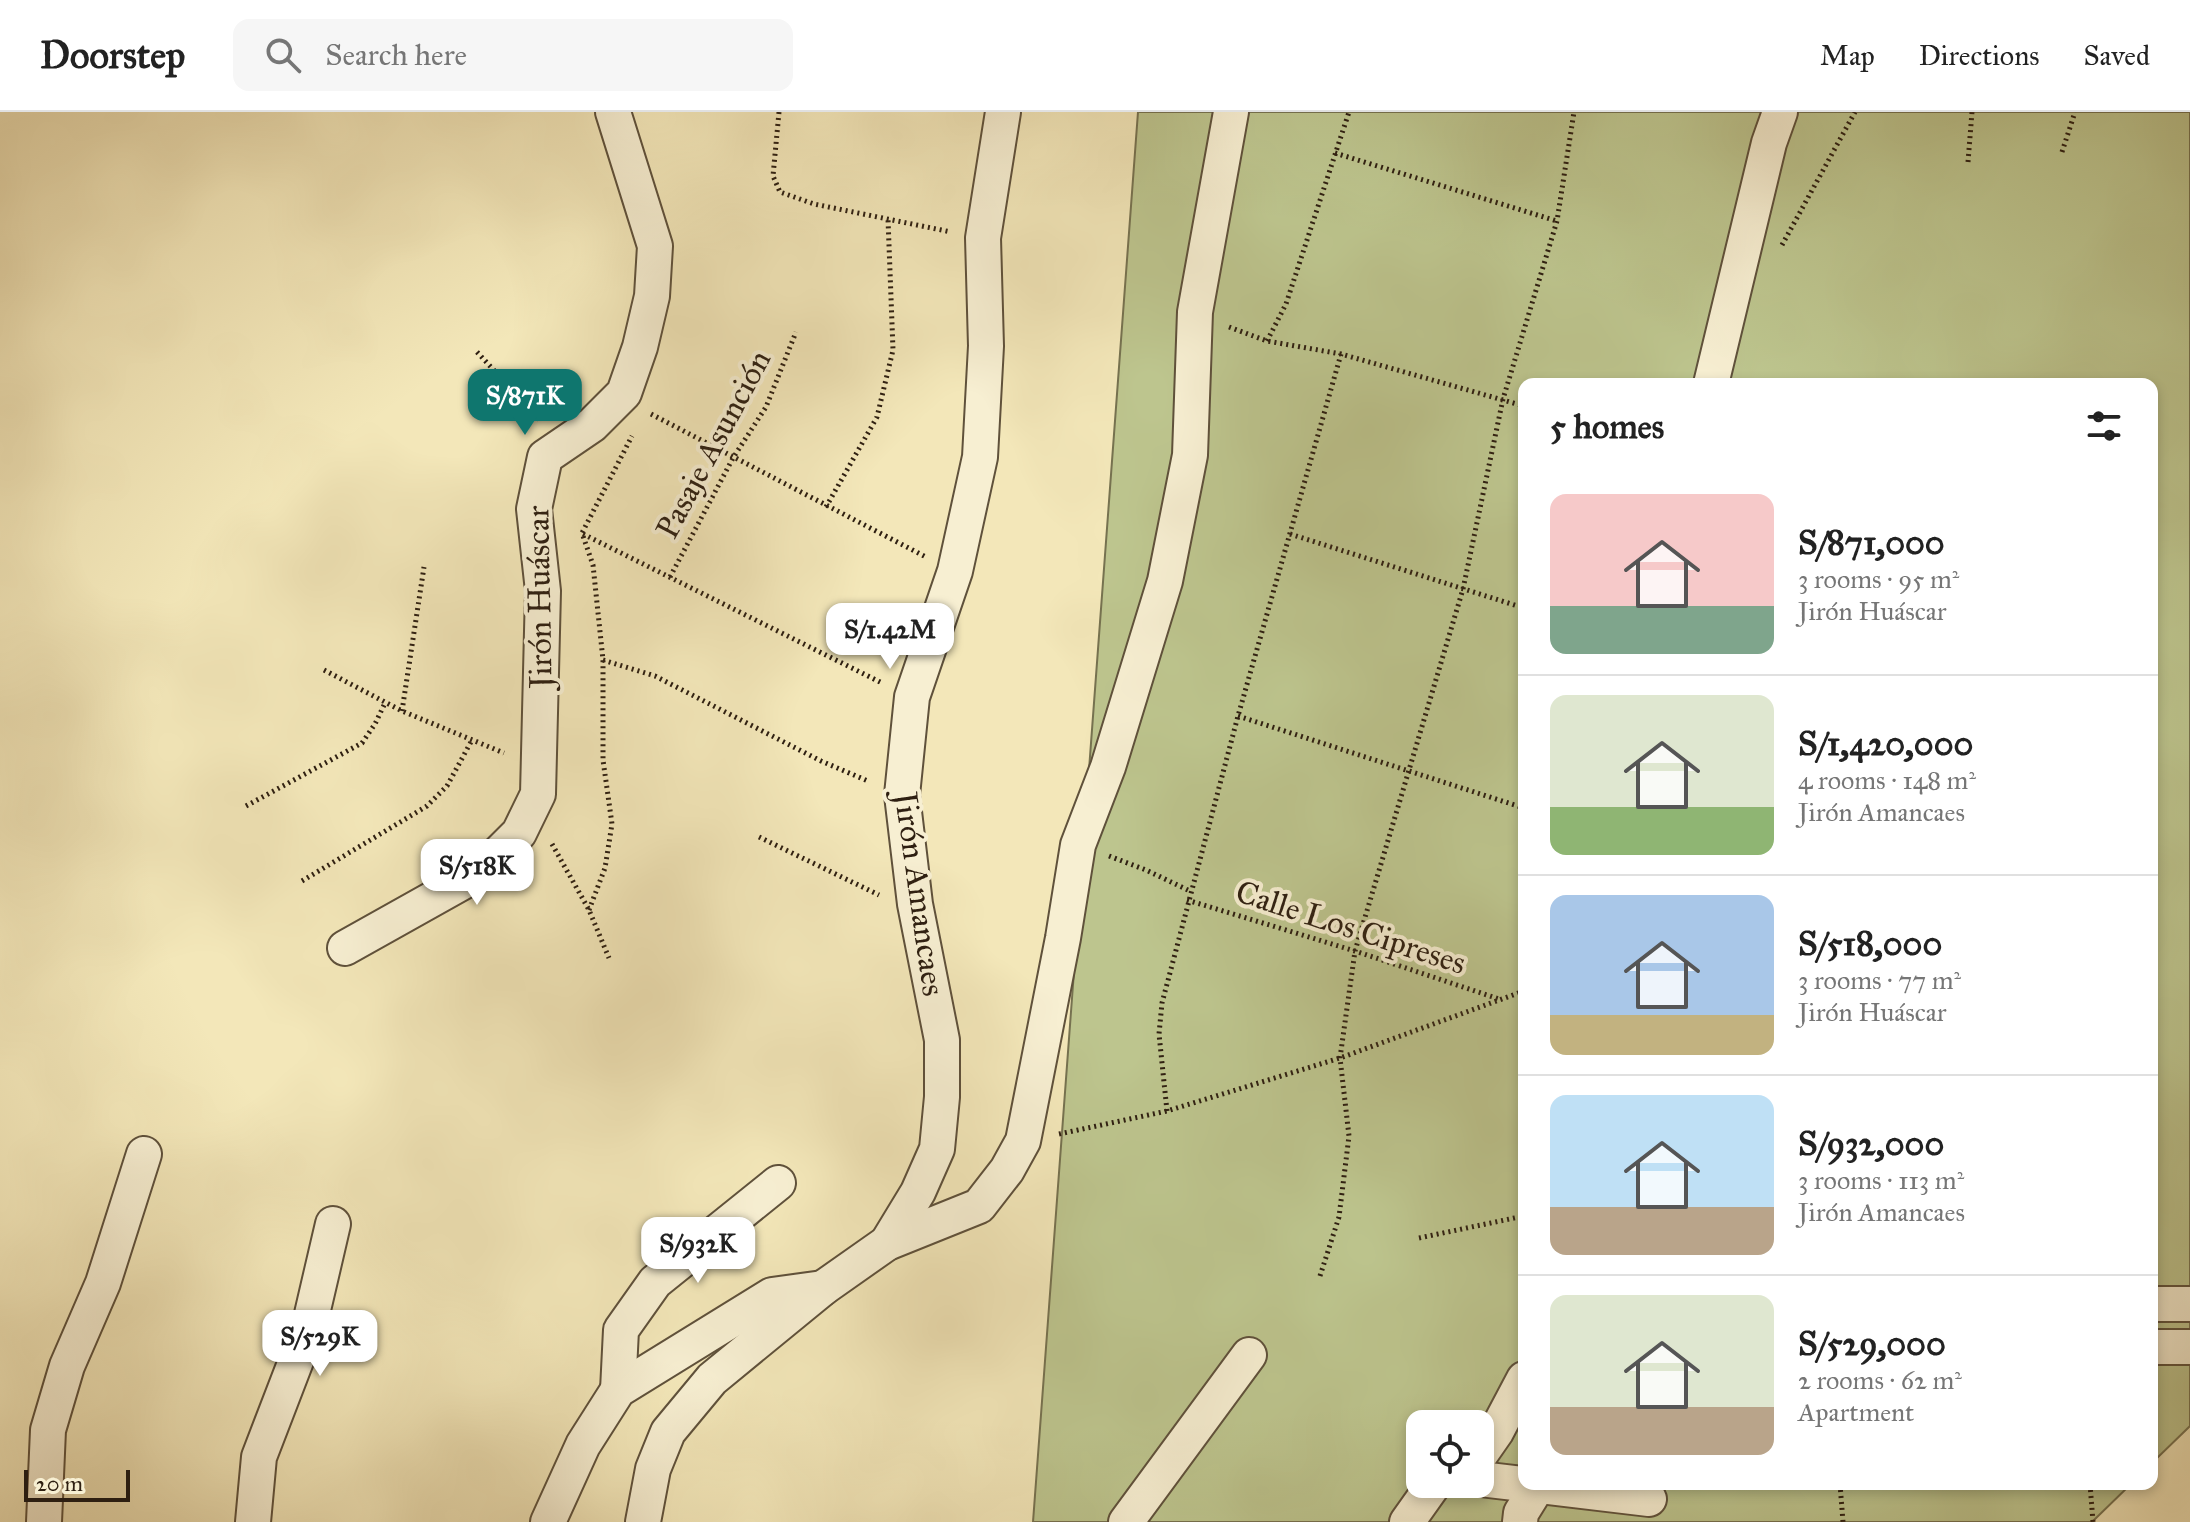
<!DOCTYPE html>
<meta charset="utf-8">
<style>
:root{--surface:#fff;--page:#f6f6f6;--text:#222;--muted:#767676;--line:#e0e0e0;--accent:#0f766e}
body{margin:0;font-family:"IM FELL Great Primer",serif;background:var(--page);color:var(--text);height:100vh;display:flex;flex-direction:column;font-size:30px;white-space:nowrap}
*{box-sizing:border-box;margin:0}
p{font-size:26px;color:var(--muted)}
.icon{flex:none;width:44px;height:44px;fill:none;stroke:currentColor;stroke-width:2;stroke-linecap:round;stroke-linejoin:round}
.map{position:relative;flex:1;overflow:hidden}
.side{position:absolute;left:1518px;top:266px;width:640px;height:1112px;display:flex;flex-direction:column;background:var(--surface);border-radius:16px;box-shadow:0 4px 12px #0003}
.side>*{flex:none}
.tools{position:absolute;left:1406px;top:1298px;display:grid;gap:16px}
.tools a{display:grid;place-items:center;width:88px;height:88px;border-radius:16px;background:var(--surface);box-shadow:0 4px 12px #0003;font-size:40px}
.scale{position:absolute;left:24px;bottom:20px;width:106px;box-sizing:border-box;padding-left:8px;border:4px solid #2e1f11;border-top:0;font-size:22px;line-height:28px;white-space:nowrap;color:#2e1f11;-webkit-text-stroke:6px #f7efd2;paint-order:stroke}
.price{position:absolute;translate:-50% -68px;padding:0 18px;border-radius:16px;background:#fff;color:#222;font-size:26px;line-height:52px;filter:drop-shadow(0 2px 4px #0008)}
.price::after{content:'';position:absolute;left:50%;top:48px;width:24px;height:18px;margin-left:-12px;background:inherit;clip-path:polygon(0 0,100% 0,50% 100%)}
.price.selected{background:var(--accent);color:#fff}
ul{padding:0;list-style:none}
li{display:flex;align-items:center;gap:24px;height:200px;padding:0 32px}
li+li{border-top:2px solid var(--line)}
li span{display:grid;place-items:center;flex:none;width:224px;height:160px;border-radius:16px;color:#555}
li>.icon{margin-inline-start:auto}
span .icon{width:96px;height:96px;fill:#fffc;stroke-width:1}
li b{font-size:34px}
h2{display:flex;justify-content:space-between;align-items:center;height:96px;padding:0 32px;font-size:34px}
header{display:flex;align-items:center;gap:48px;box-sizing:border-box;height:112px;padding:0 40px;background:var(--surface);border-bottom:2px solid var(--line)}
header strong{font-size:38px}
nav{display:flex;gap:44px;margin-inline-start:auto;font-size:28px}
.search{width:560px;height:72px;background:var(--page);display:flex;align-items:center;gap:20px;box-sizing:border-box;padding:0 28px;border-radius:16px;color:var(--muted);font-size:30px}
.map>svg:first-child{display:block}
</style>
<header>
<strong>Doorstep</strong>
<div class="search"><svg class="icon" aria-label="search" viewBox="0 0 24 24"><circle cx="10" cy="10" r="6"/><path d="M15 15l6 6"/></svg>Search here</div>
<nav><a>Map</a><a>Directions</a><a>Saved</a></nav>
</header>
<div class="map">
<svg width="2190" height="1410" viewBox="0 0 2190 1410">
<rect width="100%" height="100%" fill="#f3e7b9"/>
<filter id="stains"><feTurbulence type="fractalNoise" baseFrequency=".0025" numOctaves="4"/><feColorMatrix values="0 0 0 0 .2 0 0 0 0 .09 0 0 0 0 .02 0 0 0 .5 -.17"/></filter>
<radialGradient id="worn" r=".72"><stop offset=".6" stop-color="#630" stop-opacity="0"/><stop offset="1" stop-color="#630" stop-opacity=".3"/></radialGradient>
<path fill="#bdc58e" stroke="#767250" stroke-width="2" fill-rule="evenodd" d="M 1138,0 L 2190,0 L 2190,1314 L 2152,1351 L 2152,272 L 1524,272 L 1524,1372 L 2131,1372 L 2092,1410 L 1033,1410 ZM 1420,1312 L 1480,1312 L 1480,1372 L 1420,1372 Z"/>
<g fill="none" stroke-linecap="round" stroke-linejoin="round">
<defs>
<g id="street">
<polyline points="1711,272 1769,31 1780,0"/>
<polyline points="345,836 479,761 519,721 538,682 543,479 534,397 545,345 592,313 624,281 640,235 652,184 655,134 613,0"/>
<polyline points="887,1131 918,1080 937,1037 942,985 942,928 915,792 902,683 912,585 955,459 980,345 986,234 983,126 1003,0"/>
<polyline points="2152,1192 2190,1192"/>
<polyline points="2152,1235 2190,1235"/>
<polyline points="618,1278 621,1218 655,1170 778,1071"/>
<polyline points="1480,1343 1496,1320 1524,1267"/>
<polyline points="1480,1367 1649,1387"/>
<polyline points="44,1410 48,1318 67,1254 103,1171 144,1042"/>
<polyline points="253,1410 259,1345 309,1215 333,1112"/>
<polyline points="548,1410 583,1333 618,1278 772,1183 823,1176"/>
<polyline points="643,1410 653,1357 668,1320 712,1267 823,1176 887,1131 979,1094 1007,1058 1023,1029 1063,826 1078,733 1108,655 1165,469 1190,343 1195,200 1231,0"/>
<polyline points="1126,1410 1249,1243"/>
<polyline points="1407,1410 1434,1372"/>
<polyline points="1520,1410 1521,1401 1539,1372"/>
</g>
</defs>
<use href="#street" stroke="#5f513b" stroke-width="38"/>
<g stroke="#2e1f11" stroke-width="5" stroke-dasharray="2 4" stroke-linecap="butt">
<polyline points="779,0 773,64 780,80 814,92 951,120"/>
<polyline points="2062,40 2075,0"/>
<polyline points="1335,41 1557,109"/>
<polyline points="1968,50 1972,0"/>
<polyline points="1782,133 1855,0"/>
<polyline points="1229,215 1267,229 1341,242 1524,294"/>
<polyline points="1267,229 1286,192 1349,0"/>
<polyline points="477,240 540,308"/>
<polyline points="651,302 926,445"/>
<polyline points="826,395 877,305 893,238 888,107"/>
<polyline points="583,422 882,571"/>
<polyline points="1290,422 1524,496"/>
<polyline points="670,465 733,346 766,295 796,220"/>
<polyline points="603,548 655,564 821,649 868,669"/>
<polyline points="324,558 402,599 504,641"/>
<polyline points="402,599 424,455"/>
<polyline points="1238,604 1524,696"/>
<polyline points="246,694 362,631 375,612 385,591"/>
<polyline points="759,725 879,783"/>
<polyline points="552,732 589,798 609,846"/>
<polyline points="1109,744 1146,758 1190,779"/>
<polyline points="302,769 427,694 447,674 472,628"/>
<polyline points="1187,788 1355,839 1499,887"/>
<polyline points="589,798 605,756 612,712 603,648 603,548 593,453 582,421 632,324"/>
<polyline points="1167,999 1159,922 1162,891 1238,604 1341,242"/>
<polyline points="1059,1022 1167,999 1340,946 1524,879"/>
<polyline points="1419,1126 1524,1104"/>
<polyline points="1320,1164 1339,1105 1349,1024 1340,946 1355,839 1463,477 1503,287 1557,109 1574,0"/>
<polyline points="1840,1372 1843,1410"/>
<polyline points="2090,1372 2093,1410"/>
</g>
<use href="#street" stroke="#f7efd2" stroke-width="34"/>
</g>
<g text-anchor="middle" stroke-width="8" stroke-linejoin="round" paint-order="stroke">
<g font-size="32" fill="#2e1f11" stroke="#f7efd2">
<text transform="translate(713 332) rotate(-62)" y="11">Pasaje Asunción</text>
<text transform="translate(539 485) rotate(-91)" y="11">Jirón Huáscar</text>
<text transform="translate(920 782) rotate(82)" y="11">Jirón Amancaes</text>
<text transform="translate(1351 815) rotate(18)" y="11">Calle Los Cipreses</text>
</g>
</g>
<rect width="100%" height="100%" filter="url(#stains)"/>
<rect width="100%" height="100%" fill="url(#worn)"/>
</svg>
<div class="tools">
<a><svg class="icon" aria-label="locate" viewBox="0 0 24 24"><circle cx="12" cy="12" r="6"/><path d="M12 2v4M12 18v4M2 12h4M18 12h4"/></svg></a>
</div>
<div class="scale">20 m</div>
<b class="price selected" style="left:525px;top:325px">S/871K</b>
<b class="price" style="left:890px;top:559px">S/1.42M</b>
<b class="price" style="left:477px;top:795px">S/518K</b>
<b class="price" style="left:698px;top:1173px">S/932K</b>
<b class="price" style="left:320px;top:1266px">S/529K</b>
<section class="side">
<h2>5 homes<svg class="icon" aria-label="filters" viewBox="0 0 24 24"><path d="M4 7h16M4 17h16"/><circle cx="9" cy="7" r="2"/><circle cx="15" cy="17" r="2"/></svg></h2>
<ul>
<li><span style="background:linear-gradient(#f6c9c9 70%,#7fa58c 0)"><svg class="icon" aria-label="home" viewBox="0 0 24 24"><path d="M3 11l9-7 9 7M6 9v11h12V9"/></svg></span><div><b>S/871,000</b><p>3 rooms · 95 m²</p><p>Jirón Huáscar</p></div></li>
<li><span style="background:linear-gradient(#dfe7d0 70%,#8fb573 0)"><svg class="icon" aria-label="home" viewBox="0 0 24 24"><path d="M3 11l9-7 9 7M6 9v11h12V9"/></svg></span><div><b>S/1,420,000</b><p>4 rooms · 148 m²</p><p>Jirón Amancaes</p></div></li>
<li><span style="background:linear-gradient(#a9c7e8 75%,#c2b280 0)"><svg class="icon" aria-label="home" viewBox="0 0 24 24"><path d="M3 11l9-7 9 7M6 9v11h12V9"/></svg></span><div><b>S/518,000</b><p>3 rooms · 77 m²</p><p>Jirón Huáscar</p></div></li>
<li><span style="background:linear-gradient(#bfe0f5 70%,#b9a48a 0)"><svg class="icon" aria-label="home" viewBox="0 0 24 24"><path d="M3 11l9-7 9 7M6 9v11h12V9"/></svg></span><div><b>S/932,000</b><p>3 rooms · 113 m²</p><p>Jirón Amancaes</p></div></li>
<li><span style="background:linear-gradient(#dfe7d0 70%,#b9a48a 0)"><svg class="icon" aria-label="home" viewBox="0 0 24 24"><path d="M3 11l9-7 9 7M6 9v11h12V9"/></svg></span><div><b>S/529,000</b><p>2 rooms · 62 m²</p><p>Apartment</p></div></li>
</ul>
</section>
</div>
